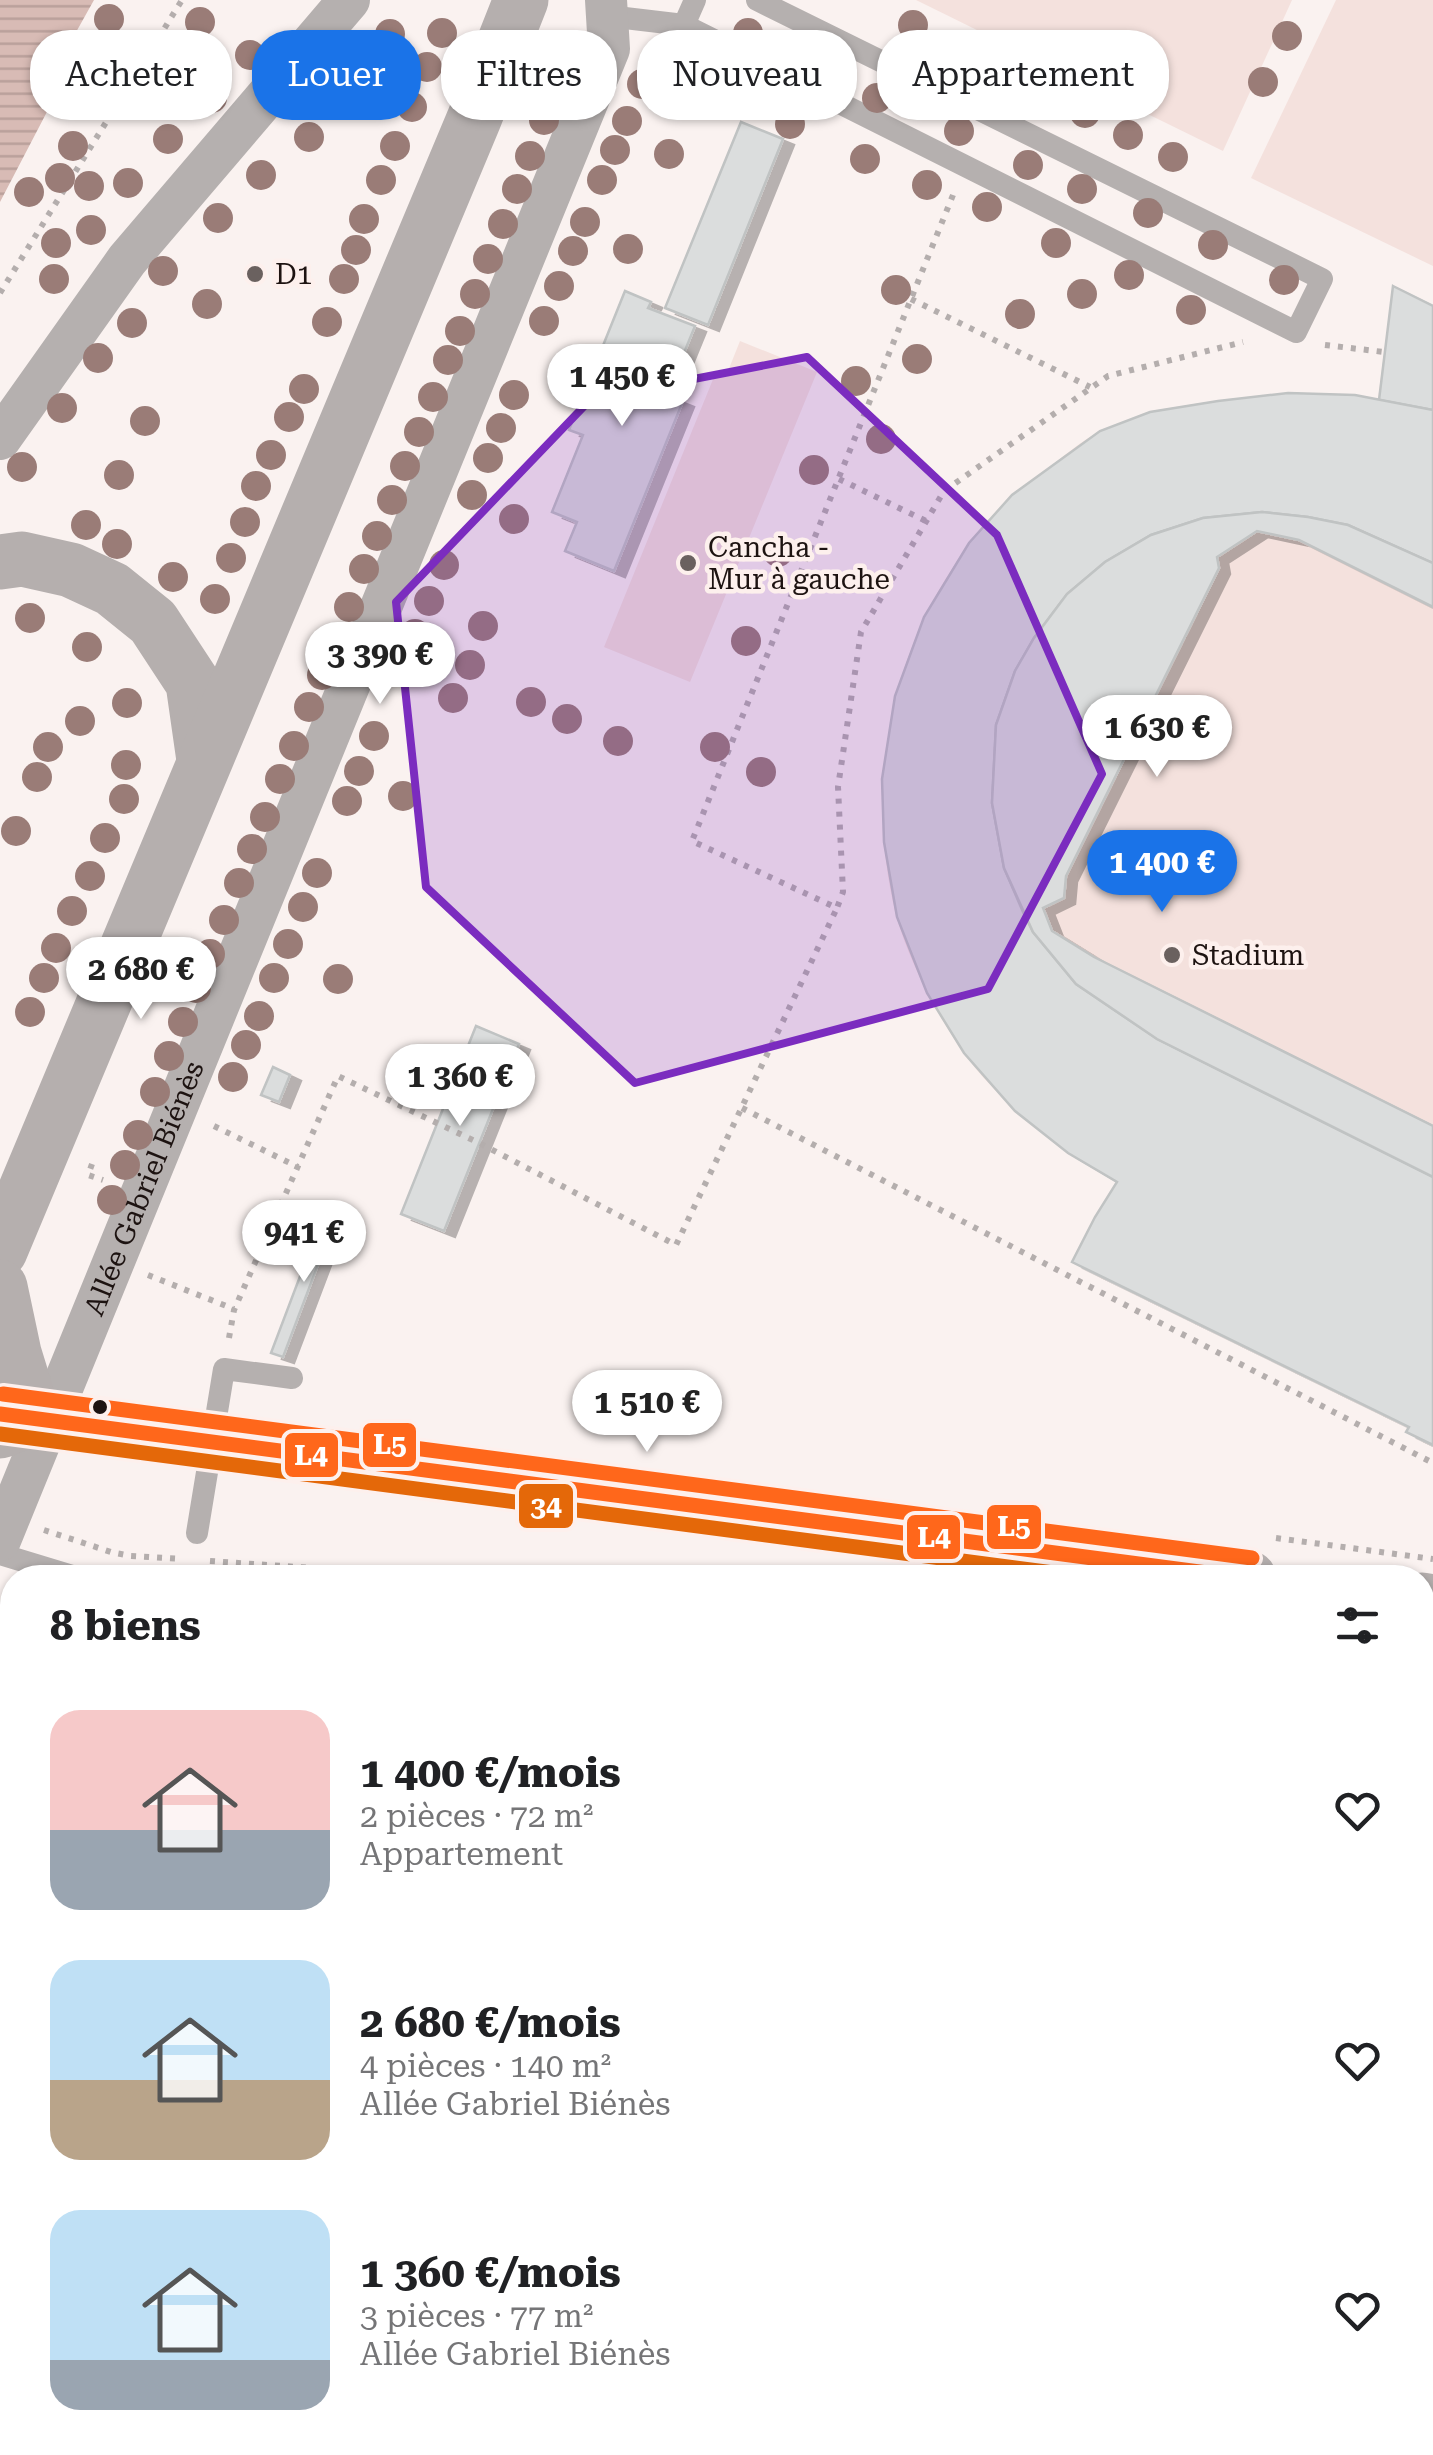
<!DOCTYPE html>
<html lang="fr">
<meta charset="utf-8">
<style>
:root{--surface:#fff;--page:#f2f2f2;--text:#202124;--muted:#757577;--accent:#1a73e8}
body{margin:0;font-family:"Roboto Serif",serif;background:var(--page);color:var(--text);height:100vh;display:flex;flex-direction:column;font-size:38px;white-space:nowrap}
*{box-sizing:border-box;margin:0}
p{font-size:32px;color:var(--muted)}
.icon{flex:none;width:55px;height:55px;fill:none;stroke:currentColor;stroke-width:2;stroke-linecap:round;stroke-linejoin:round}
.map{position:relative;flex:1;overflow:hidden}
.side{position:absolute;left:0px;top:1565px;width:1435px;height:890px;display:flex;flex-direction:column;background:var(--surface);border-radius:40px 40px 0 0;box-shadow:0 2px 8px #0004}
.side>*{flex:none}
.top-card{position:absolute;left:30px;top:30px;width:1375px;height:90px;display:flex;gap:20px}
.price{position:absolute;translate:-50% -85px;padding:0 22px;border-radius:35px;background:#fff;color:#222;font-size:32px;line-height:65px;filter:drop-shadow(0 2px 5px #0008)}
.price::after{content:'';position:absolute;left:50%;top:60px;width:30px;height:22px;margin-left:-15px;background:inherit;clip-path:polygon(0 0,100% 0,50% 100%)}
.price.current{background:var(--accent);color:#fff}
ul{padding:0;list-style:none}
li{display:flex;align-items:center;gap:30px;height:250px;padding:0 50px}
li span{display:grid;place-items:center;flex:none;width:280px;height:200px;border-radius:30px;color:#555}
li>.icon{margin-inline-start:auto}
span .icon{width:120px;height:120px;fill:#fffc;stroke-width:1}
li b{font-size:42px}
h2{display:flex;justify-content:space-between;align-items:center;height:120px;padding:0 50px;font-size:42px}
.tag{padding:0 35px;border-radius:40px;background:var(--surface);box-shadow:0 2px 8px #0004;font-size:35px;line-height:90px}
.tag.current{background:var(--accent);color:#fff}
.map>svg:first-child{display:block}
</style>
<div class="map">
<svg width="1433" height="2455" viewBox="0 0 1433 2455">
<defs>
<pattern id="water-rules" width="6" height="5" patternUnits="userSpaceOnUse" patternTransform="scale(2.5)"><rect width="6" height="5" fill="#d8bbb5"/><path d="M0 2.5h6" fill="none" stroke="#b9a09b"/></pattern>
<filter id="shadow"><feDropShadow dx="11" dy="6" stdDeviation="0" flood-color="#0004"/></filter>
</defs>
<rect width="100%" height="100%" fill="#faf2f0"/>
<g fill="#f4e1dd">
<polygon points="916,0 1292,0 1223,151"/>
<polygon points="1336,0 1433,0 1433,266 1251,178"/>
<path d="M 1393,286 L 1433,306 L 1433,1445 L 1406,1432 L 1408,1426 L 1072,1262 L 1095,1217 L 1117,1182 C 1061,1143 1001,1108 962,1050 C 936,1013 908,959 896,915 C 856,755 907,574 1041,474 C 1061,459 1081,440 1103,430 C 1147,410 1195,403 1242,398 C 1257,397 1273,394 1288,393 C 1317,393 1348,397 1378,399 Z"/>
<polygon points="740,341 817,372 690,682 604,647 716,372 726,376"/>
<polygon points="12,2096 12,2440 0,2425 0,2109"/>
<polygon points="1423,2242 1433,2247 1433,2373 1426,2387 1422,2385"/>
<polygon points="15,2443 1174,2443 1164,2451 1170,2455 29,2455"/>
</g>
<g fill="url(#water-rules)">
<polygon points="0,0 94,0 75,34 62,83 0,202"/>
<polygon points="219,2442 883,2442 908,2455 226,2455 215,2450"/>
</g>
<g fill="#dbdddd" stroke="#c0c3c3" stroke-width="2.5" filter="url(#shadow)">
<polygon points="741,122 783,139 708,325 665,308"/>
<polygon points="1393,286 1433,306 1433,410 1379,400"/>
<polygon points="625,291 651,302 648,308 695,326 670,387 648,378 645,386 683,401 614,571 565,551 577,522 552,512 583,435 569,430"/>
<polygon points="1288,393 1355,395 1433,410 1433,563 1348,525 1308,517 1262,512 1203,518 1151,535 1105,562 1067,594 1034,638 1015,671 996,725 992,803 1004,868 1023,912 1033,932 1076,984 1157,1039 1433,1177 1433,1445 1406,1432 1409,1427 1072,1262 1095,1217 1117,1182 1068,1153 1015,1111 964,1053 927,993 897,917 884,842 882,779 895,696 924,617 969,543 1012,495 1100,431 1150,412 1218,401"/>
<polygon points="1262,512 1308,517 1348,525 1433,563 1433,607 1299,540 1257,531 1217,557 1219,568 1066,876 1064,898 1043,908 1052,931 1094,957 1433,1126 1433,1177 1157,1039 1076,984 1033,932 1004,868 992,803 996,725 1015,671 1034,638 1067,594 1105,562 1151,535 1203,518"/>
<polygon points="476,1026 519,1044 444,1231 401,1214"/>
<polygon points="273,1067 290,1075 279,1102 261,1095"/>
<polygon points="324,1213 336,1217 283,1357 271,1353"/>
<polygon points="1145,2442 1174,2442 1163,2452"/>
</g>
<g fill="none" stroke-linecap="round" stroke-linejoin="round">
<g stroke="#b4aead" stroke-width="6" stroke-dasharray="5 8" stroke-linecap="butt">
<polyline points="953,195 692,841 837,908 843,892 838,787 861,632 944,491 1108,376 1243,342"/>
<polyline points="0,293 182,0"/>
<polyline points="911,299 1090,387"/>
<polyline points="1325,345 1384,352"/>
<polyline points="839,479 926,521"/>
<polyline points="742,1108 1433,1463"/>
<polyline points="214,1126 298,1167"/>
<polyline points="92,1164 88,1175 103,1180"/>
<polyline points="148,1275 234,1309"/>
<polyline points="229,1338 234,1310 338,1076 479,1143 676,1245 837,908"/>
<polyline points="44,1530 111,1552 131,1556 182,1559"/>
<polyline points="210,1561 458,1578"/>
<polyline points="1422,1685 1433,1686"/>
<polyline points="1422,2015 1433,1992"/>
<polyline points="1422,2198 1433,2203"/>
</g>
<g stroke="#b5b0af" stroke-width="22">
<polyline points="608,16 684,25 1296,332 1322,279 757,0"/>
<polyline points="684,25 695,0"/>
<polyline points="197,1533 224,1369 292,1378"/>
<polyline points="0,1554 79,1578"/>
</g>
<g stroke="#b5b0af" stroke-width="42">
<polyline points="0,439 127,260 349,0"/>
<path id="s1" d="M 0,1540 L 609,49 L 606,0"/>
</g>
<g stroke="#b5afae" stroke-width="55">
<polyline points="0,562 22,559 71,570 112,589 153,622 193,683 204,760"/>
<polyline points="0,1251 474,119 521,0"/>
<polyline points="0,1431 34,1418"/>
<polyline points="1422,1600 1433,1602"/>
</g>
<polyline stroke="#b4aead" stroke-width="6" stroke-dasharray="5 8" stroke-linecap="butt" points="1276,1538 1433,1559"/>
<polyline stroke="#b5afae" stroke-width="55" points="0,1287 14,1353 34,1418 1249,1578"/>
<defs>
<polyline id="bus-1" points="0,1414 1245,1578"/>
<polyline id="bus-2" points="0,1434 1092,1578"/>
<polyline id="bus-3" points="3,1394 1252,1558"/>
</defs>
<use href="#bus-1" stroke="#fdf0ed" stroke-width="22"/>
<use href="#bus-2" stroke="#fdf0ed" stroke-width="22"/>
<use href="#bus-3" stroke="#fdf0ed" stroke-width="22"/>
<use href="#bus-1" stroke="#ff671b" stroke-width="15"/>
<use href="#bus-2" stroke="#e46809" stroke-width="15"/>
<use href="#bus-3" stroke="#ff671b" stroke-width="15"/>
</g>
<g fill="#9a7c77">
<circle cx="109" cy="19" r="15"/>
<circle cx="200" cy="22" r="15"/>
<circle cx="913" cy="25" r="15"/>
<circle cx="442" cy="33" r="15"/>
<circle cx="748" cy="33" r="15"/>
<circle cx="390" cy="34" r="15"/>
<circle cx="1287" cy="36" r="15"/>
<circle cx="953" cy="45" r="15"/>
<circle cx="250" cy="55" r="15"/>
<circle cx="427" cy="67" r="15"/>
<circle cx="817" cy="67" r="15"/>
<circle cx="993" cy="74" r="15"/>
<circle cx="168" cy="77" r="15"/>
<circle cx="1263" cy="82" r="15"/>
<circle cx="642" cy="84" r="15"/>
<circle cx="558" cy="85" r="15"/>
<circle cx="353" cy="88" r="15"/>
<circle cx="1043" cy="91" r="15"/>
<circle cx="212" cy="98" r="15"/>
<circle cx="877" cy="98" r="15"/>
<circle cx="412" cy="107" r="15"/>
<circle cx="1085" cy="113" r="15"/>
<circle cx="544" cy="120" r="15"/>
<circle cx="627" cy="121" r="15"/>
<circle cx="790" cy="124" r="15"/>
<circle cx="959" cy="131" r="15"/>
<circle cx="1128" cy="135" r="15"/>
<circle cx="309" cy="137" r="15"/>
<circle cx="168" cy="139" r="15"/>
<circle cx="73" cy="146" r="15"/>
<circle cx="395" cy="146" r="15"/>
<circle cx="615" cy="150" r="15"/>
<circle cx="669" cy="154" r="15"/>
<circle cx="530" cy="156" r="15"/>
<circle cx="1173" cy="157" r="15"/>
<circle cx="865" cy="159" r="15"/>
<circle cx="1028" cy="165" r="15"/>
<circle cx="261" cy="175" r="15"/>
<circle cx="60" cy="178" r="15"/>
<circle cx="381" cy="180" r="15"/>
<circle cx="602" cy="180" r="15"/>
<circle cx="128" cy="183" r="15"/>
<circle cx="927" cy="185" r="15"/>
<circle cx="89" cy="186" r="15"/>
<circle cx="517" cy="189" r="15"/>
<circle cx="1082" cy="189" r="15"/>
<circle cx="29" cy="192" r="15"/>
<circle cx="987" cy="207" r="15"/>
<circle cx="1148" cy="213" r="15"/>
<circle cx="218" cy="218" r="15"/>
<circle cx="364" cy="219" r="15"/>
<circle cx="585" cy="222" r="15"/>
<circle cx="503" cy="224" r="15"/>
<circle cx="91" cy="230" r="15"/>
<circle cx="56" cy="243" r="15"/>
<circle cx="1056" cy="243" r="15"/>
<circle cx="1213" cy="245" r="15"/>
<circle cx="628" cy="249" r="15"/>
<circle cx="356" cy="250" r="15"/>
<circle cx="573" cy="251" r="15"/>
<circle cx="488" cy="259" r="15"/>
<circle cx="163" cy="271" r="15"/>
<circle cx="1129" cy="275" r="15"/>
<circle cx="54" cy="279" r="15"/>
<circle cx="344" cy="279" r="15"/>
<circle cx="1284" cy="280" r="15"/>
<circle cx="559" cy="286" r="15"/>
<circle cx="896" cy="290" r="15"/>
<circle cx="475" cy="294" r="15"/>
<circle cx="1082" cy="294" r="15"/>
<circle cx="207" cy="304" r="15"/>
<circle cx="1191" cy="310" r="15"/>
<circle cx="1020" cy="314" r="15"/>
<circle cx="544" cy="321" r="15"/>
<circle cx="327" cy="322" r="15"/>
<circle cx="132" cy="323" r="15"/>
<circle cx="460" cy="331" r="15"/>
<circle cx="98" cy="358" r="15"/>
<circle cx="917" cy="359" r="15"/>
<circle cx="448" cy="360" r="15"/>
<circle cx="856" cy="381" r="15"/>
<circle cx="304" cy="389" r="15"/>
<circle cx="514" cy="395" r="15"/>
<circle cx="433" cy="397" r="15"/>
<circle cx="62" cy="408" r="15"/>
<circle cx="289" cy="417" r="15"/>
<circle cx="145" cy="421" r="15"/>
<circle cx="501" cy="428" r="15"/>
<circle cx="419" cy="432" r="15"/>
<circle cx="881" cy="439" r="15"/>
<circle cx="271" cy="455" r="15"/>
<circle cx="488" cy="458" r="15"/>
<circle cx="405" cy="466" r="15"/>
<circle cx="22" cy="467" r="15"/>
<circle cx="814" cy="470" r="15"/>
<circle cx="119" cy="475" r="15"/>
<circle cx="256" cy="486" r="15"/>
<circle cx="472" cy="495" r="15"/>
<circle cx="392" cy="500" r="15"/>
<circle cx="514" cy="519" r="15"/>
<circle cx="245" cy="522" r="15"/>
<circle cx="86" cy="525" r="15"/>
<circle cx="377" cy="536" r="15"/>
<circle cx="117" cy="544" r="15"/>
<circle cx="778" cy="552" r="15"/>
<circle cx="231" cy="558" r="15"/>
<circle cx="444" cy="565" r="15"/>
<circle cx="364" cy="569" r="15"/>
<circle cx="173" cy="577" r="15"/>
<circle cx="215" cy="599" r="15"/>
<circle cx="429" cy="601" r="15"/>
<circle cx="349" cy="607" r="15"/>
<circle cx="30" cy="618" r="15"/>
<circle cx="483" cy="626" r="15"/>
<circle cx="415" cy="634" r="15"/>
<circle cx="337" cy="638" r="15"/>
<circle cx="746" cy="641" r="15"/>
<circle cx="87" cy="647" r="15"/>
<circle cx="470" cy="665" r="15"/>
<circle cx="401" cy="668" r="15"/>
<circle cx="322" cy="675" r="15"/>
<circle cx="453" cy="698" r="15"/>
<circle cx="531" cy="702" r="15"/>
<circle cx="127" cy="703" r="15"/>
<circle cx="309" cy="707" r="15"/>
<circle cx="567" cy="719" r="15"/>
<circle cx="80" cy="721" r="15"/>
<circle cx="374" cy="736" r="15"/>
<circle cx="618" cy="741" r="15"/>
<circle cx="294" cy="746" r="15"/>
<circle cx="48" cy="747" r="15"/>
<circle cx="715" cy="747" r="15"/>
<circle cx="126" cy="765" r="15"/>
<circle cx="359" cy="771" r="15"/>
<circle cx="761" cy="772" r="15"/>
<circle cx="37" cy="777" r="15"/>
<circle cx="280" cy="779" r="15"/>
<circle cx="403" cy="796" r="15"/>
<circle cx="124" cy="799" r="15"/>
<circle cx="347" cy="801" r="15"/>
<circle cx="265" cy="817" r="15"/>
<circle cx="16" cy="831" r="15"/>
<circle cx="105" cy="838" r="15"/>
<circle cx="252" cy="849" r="15"/>
<circle cx="317" cy="873" r="15"/>
<circle cx="90" cy="876" r="15"/>
<circle cx="239" cy="883" r="15"/>
<circle cx="303" cy="907" r="15"/>
<circle cx="72" cy="911" r="15"/>
<circle cx="224" cy="920" r="15"/>
<circle cx="288" cy="944" r="15"/>
<circle cx="56" cy="948" r="15"/>
<circle cx="210" cy="954" r="15"/>
<circle cx="44" cy="978" r="15"/>
<circle cx="274" cy="978" r="15"/>
<circle cx="338" cy="979" r="15"/>
<circle cx="196" cy="988" r="15"/>
<circle cx="30" cy="1012" r="15"/>
<circle cx="259" cy="1016" r="15"/>
<circle cx="183" cy="1022" r="15"/>
<circle cx="246" cy="1045" r="15"/>
<circle cx="169" cy="1056" r="15"/>
<circle cx="233" cy="1077" r="15"/>
<circle cx="155" cy="1092" r="15"/>
<circle cx="138" cy="1135" r="15"/>
<circle cx="125" cy="1165" r="15"/>
<circle cx="112" cy="1200" r="15"/>
</g>
<path fill="#7b2cbf" fill-opacity="0.2" stroke="#7b2cbf" stroke-width="8" stroke-linejoin="round" d="M 807,357 L 997,535 L 1102,774 L 988,989 L 635,1083 L 426,887 L 396,602 L 591,399 Z"/>
<g fill="#6a615f" stroke="#fdf0ed" stroke-width="4">
<circle cx="255" cy="274" r="10"/>
<circle cx="688" cy="563" r="10"/>
<circle cx="1172" cy="955" r="10"/>
</g>
<circle fill="#1d1311" stroke="#fdf0ed" stroke-width="4" cx="100" cy="1407" r="9"/>
<g text-anchor="middle" stroke-width="9" stroke-linejoin="round" paint-order="stroke">
<g font-size="28" fill="#1d1311" stroke="#fdf0ed" text-anchor="start">
<text x="275" y="284">D1</text>
<text x="708" y="557">Cancha -<tspan x="708" dy="32">Mur à gauche</tspan></text>
<text x="1192" y="965">Stadium</text>
</g>
<g font-size="28" fill="#1d1311" stroke="#fdf0ed">
<text dy="10" stroke="none"><textPath href="#s1" startOffset="380">Allée Gabriel Biénès</textPath></text>
</g>
</g>
<g stroke="#fdf0ed" stroke-width="4">
<rect x="361" y="1421" width="57" height="48" rx="10" fill="#ff671b"/>
<rect x="283" y="1431" width="57" height="48" rx="10" fill="#ff671b"/>
<rect x="517" y="1482" width="58" height="48" rx="10" fill="#e46809"/>
<rect x="985" y="1503" width="58" height="48" rx="10" fill="#ff671b"/>
<rect x="905" y="1513" width="57" height="48" rx="10" fill="#ff671b"/>
</g>
<g font-size="28" text-anchor="middle" font-weight="bold" fill="#fff">
<text x="390" y="1454">L5</text>
<text x="311" y="1465">L4</text>
<text x="546" y="1516">34</text>
<text x="1014" y="1536">L5</text>
<text x="934" y="1547">L4</text>
</g>
</svg>
<b class="price" style="left:622px;top:429px">1 450 €</b>
<b class="price" style="left:380px;top:707px">3 390 €</b>
<b class="price" style="left:1157px;top:780px">1 630 €</b>
<b class="price current" style="left:1162px;top:915px">1 400 €</b>
<b class="price" style="left:141px;top:1022px">2 680 €</b>
<b class="price" style="left:460px;top:1129px">1 360 €</b>
<b class="price" style="left:304px;top:1285px">941 €</b>
<b class="price" style="left:647px;top:1455px">1 510 €</b>
<div class="top-card">
<a class="tag">Acheter</a>
<a class="tag current">Louer</a>
<a class="tag">Filtres</a>
<a class="tag">Nouveau</a>
<a class="tag">Appartement</a>
</div>
<section class="side">
<h2>8 biens<svg class="icon" aria-label="filters" viewBox="0 0 24 24"><path d="M4 7h16M4 17h16"/><circle cx="9" cy="7" r="2"/><circle cx="15" cy="17" r="2"/></svg></h2>
<ul>
<li><span style="background:linear-gradient(#f6c9c9 60%,#9aa5b1 0)"><svg class="icon" aria-label="home" viewBox="0 0 24 24"><path d="M3 11l9-7 9 7M6 9v11h12V9"/></svg></span><div><b>1 400 €/mois</b><p>2 pièces · 72 m²</p><p>Appartement</p></div><svg class="icon" aria-label="heart" viewBox="0 0 24 24"><path d="M12 20l-8-8c-3-5 5-10 8-4 3-6 11-1 8 4z"/></svg></li>
<li><span style="background:linear-gradient(#bfe0f5 60%,#b9a48a 0)"><svg class="icon" aria-label="home" viewBox="0 0 24 24"><path d="M3 11l9-7 9 7M6 9v11h12V9"/></svg></span><div><b>2 680 €/mois</b><p>4 pièces · 140 m²</p><p>Allée Gabriel Biénès</p></div><svg class="icon" aria-label="heart" viewBox="0 0 24 24"><path d="M12 20l-8-8c-3-5 5-10 8-4 3-6 11-1 8 4z"/></svg></li>
<li><span style="background:linear-gradient(#bfe0f5 75%,#9aa5b1 0)"><svg class="icon" aria-label="home" viewBox="0 0 24 24"><path d="M3 11l9-7 9 7M6 9v11h12V9"/></svg></span><div><b>1 360 €/mois</b><p>3 pièces · 77 m²</p><p>Allée Gabriel Biénès</p></div><svg class="icon" aria-label="heart" viewBox="0 0 24 24"><path d="M12 20l-8-8c-3-5 5-10 8-4 3-6 11-1 8 4z"/></svg></li>
</ul>
</section>
</div>
